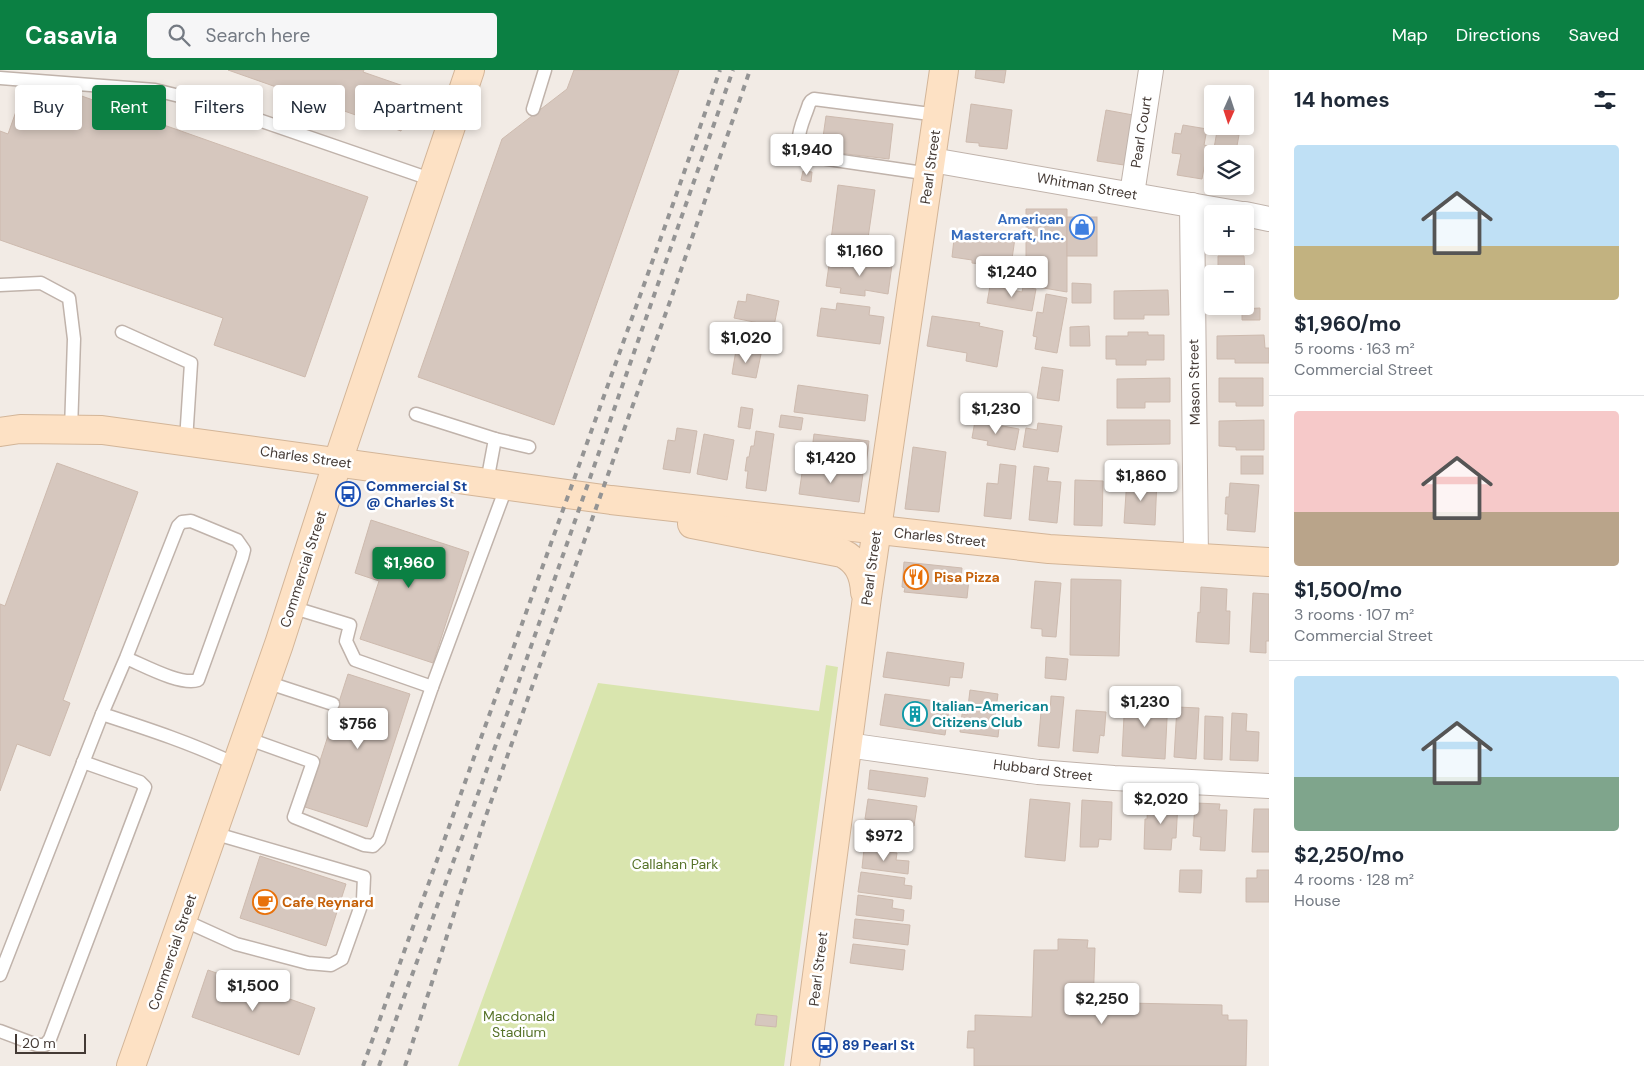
<!DOCTYPE html>
<meta charset="utf-8">
<style>
:root{--surface:#fff;--page:#f6f6f7;--text:#1f2937;--muted:#747a83;--line:#e0e1e3;--accent:#0b8043}
body{margin:0;font-family:"DM Sans",sans-serif;background:var(--page);color:var(--text);height:100vh;display:flex;flex-direction:column;font-size:19px;white-space:nowrap}
*{box-sizing:border-box;margin:0}
p{font-size:16px;color:var(--muted)}
.icon{flex:none;width:28px;height:28px;fill:none;stroke:currentColor;stroke-width:2;stroke-linecap:round;stroke-linejoin:round}
.map{position:relative;flex:1;overflow:hidden}
.panel{display:flex;flex-direction:column;background:var(--surface);width:375px}
.panel>*{flex:none}
.banner{position:absolute;left:15px;top:15px;width:475px;height:45px;display:flex;gap:10px}
.needle{width:32px;rotate:183deg}
.tools{position:absolute;left:1204px;top:15px;display:grid;gap:10px}
.tools a{display:grid;place-items:center;width:50px;height:50px;border-radius:5px;background:var(--surface);box-shadow:0 2px 8px #0003;font-size:25px}
.scale{position:absolute;left:15px;bottom:12px;width:71px;box-sizing:border-box;padding-left:5px;border:2px solid #443a35;border-top:0;font-size:14px;line-height:18px;white-space:nowrap;color:#443a35;-webkit-text-stroke:4px #fff;paint-order:stroke}
.price{position:absolute;translate:-50% -42px;padding:0 11px;border-radius:5px;background:#fff;color:#222;font-size:16px;line-height:32px;filter:drop-shadow(0 1px 2px #0008)}
.price::after{content:'';position:absolute;left:50%;top:30px;width:15px;height:11px;margin-left:-8px;background:inherit;clip-path:polygon(0 0,100% 0,50% 100%)}
.price.selected{background:var(--accent);color:#fff}
ul{padding:0;list-style:none}
li{display:grid;align-content:center;gap:10px;height:265px;padding:0 25px}
li+li{border-top:1px solid var(--line)}
li span{display:grid;place-items:center;height:155px;border-radius:5px;color:#555}
li>.icon{margin-inline-start:auto}
span .icon{width:90px;height:90px;fill:#fffc;stroke-width:1}
li b{font-size:21px}
h2{display:flex;justify-content:space-between;align-items:center;height:60px;padding:0 25px;font-size:21px}
.chip{padding:0 18px;border-radius:5px;background:var(--surface);box-shadow:0 2px 8px #0003;font-size:18px;line-height:45px}
.chip.selected{background:var(--accent);color:#fff}
header{display:flex;align-items:center;gap:30px;box-sizing:border-box;height:70px;padding:0 25px;background:var(--accent);color:#fff}
header strong{font-size:24px}
nav{display:flex;gap:28px;margin-inline-start:auto;font-size:18px}
.search{width:350px;height:45px;background:var(--page);display:flex;align-items:center;gap:12px;box-sizing:border-box;padding:0 18px;border-radius:5px;color:var(--muted);font-size:19px}
main{display:flex;flex:1;min-height:0}
.map>svg:first-child{display:block}
</style>
<header>
<strong>Casavia</strong>
<div class="search"><svg class="icon" aria-label="search" viewBox="0 0 24 24"><circle cx="10" cy="10" r="6"/><path d="M15 15l6 6"/></svg>Search here</div>
<nav><a>Map</a><a>Directions</a><a>Saved</a></nav>
</header>
<main>
<div class="map">
<svg width="1269" height="996" viewBox="0 0 1269 996">
<rect width="100%" height="100%" fill="#f2ebe5"/>
<polygon fill="#d9e5ae" points="826,595 838,597 784,996 458,996 598,613 819,641"/>
<g fill="#d6c7be" stroke="#cdbaae">
<polygon points="228,0 364,0 363,2 415,20 401,61"/>
<polygon points="574,0 679,0 554,355 418,307 502,69 567,19"/>
<polygon points="976,0 1006,0 1004,13 975,8"/>
<polygon points="59,18 368,127 305,307 214,275 223,248 0,170 0,61 8,64 19,33 50,43"/>
<polygon points="971,34 1012,40 1007,79 979,76 979,73 966,72"/>
<polygon points="1106,40 1133,45 1124,95 1097,91"/>
<polygon points="826,46 893,54 889,89 821,81"/>
<polygon points="1183,55 1207,59 1204,75 1208,76 1202,109 1177,105 1181,84 1172,83 1175,63 1181,64"/>
<polygon points="1217,61 1239,65 1236,81 1241,82 1241,84 1213,84"/>
<polygon points="803,101 812,102 811,112 801,110"/>
<polygon points="838,115 875,120 867,175 831,170"/>
<polygon points="1026,139 1067,139 1067,222 1026,215"/>
<rect x="1067" y="147" width="30" height="39"/>
<polygon points="955,160 1015,168 1011,196 1015,197 1013,213 995,211 997,200 986,199 987,195 972,193 972,190 952,187"/>
<polygon points="1218,186 1244,186 1245,202 1249,202 1249,228 1245,228 1245,204 1218,204"/>
<polygon points="844,188 892,195 888,224 865,220 865,226 840,223 841,218 826,216 829,195 843,197"/>
<polygon points="1072,213 1091,214 1091,233 1072,233"/>
<polygon points="990,216 1022,222 1023,217 1036,219 1032,241 987,233"/>
<polygon points="1168,220 1169,245 1144,245 1144,249 1114,249 1114,221"/>
<polygon points="747,224 779,231 774,256 734,248 738,231 746,232"/>
<polygon points="1046,224 1067,228 1057,283 1035,279 1037,267 1033,266 1037,242 1043,243"/>
<polygon points="837,233 870,237 869,245 884,247 880,274 817,266 821,238 836,240"/>
<polygon points="1260,238 1260,250 1242,250 1242,239"/>
<polygon points="932,246 980,253 979,256 1003,261 997,297 966,291 967,283 927,276"/>
<polygon points="1089,256 1090,276 1070,276 1070,257"/>
<polygon points="1128,262 1148,262 1148,265 1164,265 1164,290 1146,290 1146,295 1116,295 1116,289 1106,289 1106,266 1128,266"/>
<polygon points="1264,265 1265,278 1269,278 1269,293 1235,293 1235,289 1217,289 1217,266"/>
<polygon points="736,280 761,284 756,308 732,304"/>
<polygon points="1042,297 1063,300 1059,331 1037,328"/>
<polygon points="1170,308 1170,332 1145,332 1145,338 1117,338 1117,309"/>
<polygon points="1219,308 1263,308 1263,336 1236,336 1236,332 1219,332"/>
<polygon points="798,315 868,325 865,351 794,342"/>
<polygon points="741,337 753,339 750,359 738,357"/>
<polygon points="781,345 803,348 801,360 779,357"/>
<polygon points="1107,350 1170,350 1170,374 1107,375"/>
<polygon points="1264,350 1264,380 1236,380 1236,377 1219,376 1219,351"/>
<polygon points="975,351 1019,359 1015,380 987,375 988,371 972,368"/>
<polygon points="1038,353 1062,356 1058,382 1023,377 1026,358 1037,360"/>
<polygon points="677,358 697,361 690,403 663,399 668,370 675,371"/>
<polygon points="756,361 774,364 766,421 746,418 748,401 745,401 747,387 749,387 751,376 754,376"/>
<polygon points="704,364 734,370 727,410 697,404"/>
<polygon points="814,364 869,371 866,395 811,388"/>
<polygon points="913,377 946,382 939,442 905,439"/>
<rect x="1241" y="386" width="22" height="18"/>
<polygon points="57,393 138,422 63,630 70,633 50,686 17,674 0,721 0,534 5,536"/>
<polygon points="1000,394 1016,396 1011,449 984,446 987,413 998,414"/>
<polygon points="803,396 863,404 859,432 799,424"/>
<polygon points="1034,396 1049,398 1047,411 1061,412 1057,453 1029,450"/>
<polygon points="1127,408 1157,410 1155,455 1124,453"/>
<polygon points="1075,410 1103,411 1102,456 1074,455"/>
<polygon points="1230,413 1259,415 1255,462 1227,460 1228,444 1225,444 1226,427 1229,427"/>
<polygon points="371,450 469,482 433,593 360,569 379,511 355,503"/>
<polygon points="904,492 962,498 961,508 969,509 967,528 904,522 905,518 902,517"/>
<polygon points="1071,509 1121,510 1119,586 1070,585"/>
<polygon points="1035,511 1061,513 1056,567 1042,566 1042,559 1031,558"/>
<polygon points="1201,517 1227,519 1226,541 1230,541 1229,574 1196,572 1198,542 1200,543"/>
<polygon points="1253,523 1269,524 1269,571 1266,571 1266,583 1250,582"/>
<polygon points="887,582 964,593 962,608 950,607 949,616 883,607"/>
<polygon points="1046,587 1068,589 1066,610 1045,608"/>
<polygon points="348,604 410,624 367,757 305,737"/>
<polygon points="970,620 998,624 995,647 1000,648 998,667 960,662 962,644 967,645"/>
<polygon points="885,624 950,633 945,665 880,655"/>
<polygon points="1051,626 1064,627 1059,678 1038,676 1041,642 1050,643"/>
<polygon points="1125,626 1168,629 1165,689 1122,686"/>
<polygon points="1177,637 1199,638 1196,689 1174,687"/>
<polygon points="1076,640 1106,642 1104,666 1100,665 1098,683 1073,681"/>
<polygon points="1232,643 1247,644 1246,661 1259,662 1258,691 1230,690"/>
<polygon points="1205,646 1223,647 1222,690 1204,689"/>
<polygon points="870,700 928,708 925,727 868,719"/>
<polygon points="868,729 917,736 914,756 865,749"/>
<polygon points="1030,729 1070,733 1065,791 1025,787"/>
<polygon points="1082,730 1112,732 1111,770 1099,769 1098,777 1080,777"/>
<polygon points="1148,730 1178,732 1176,768 1172,768 1171,780 1144,779 1145,749 1147,749"/>
<polygon points="1195,733 1220,734 1219,740 1227,740 1225,781 1200,780 1201,767 1193,766"/>
<polygon points="1254,739 1269,739 1269,782 1252,782"/>
<polygon points="863,754 908,759 906,779 861,774"/>
<polygon points="864,779 897,783 896,790 909,791 908,804 862,798"/>
<polygon points="260,786 346,814 326,876 240,848"/>
<polygon points="1180,800 1202,800 1201,823 1179,822"/>
<polygon points="1257,800 1269,800 1269,832 1246,832 1246,808 1257,808"/>
<polygon points="861,802 905,808 904,815 912,816 911,829 858,822"/>
<polygon points="858,825 893,830 892,838 904,840 903,851 856,845"/>
<polygon points="855,849 910,855 908,875 853,868"/>
<polygon points="1058,869 1088,870 1087,878 1095,878 1093,939 1126,940 1126,933 1222,935 1222,945 1228,945 1228,950 1247,950 1246,996 974,996 974,978 967,978 968,961 975,961 975,945 1032,947 1034,880 1058,880"/>
<polygon points="853,874 905,880 903,900 850,893"/>
<polygon points="208,900 315,938 299,985 192,947"/>
<polygon points="757,944 777,946 776,957 755,955"/>
</g>
<g fill="none" stroke-linecap="round" stroke-linejoin="round">
<defs>
<g id="lane">
<polyline points="0,8 155,20 212,34 433,110"/>
<polyline points="533,39 545,0"/>
<path d="M 930,104 L 814,87 C 787,78 803,54 809,34 L 811,31 L 814,29 L 938,45"/>
<polyline points="0,215 41,213 69,228 74,269 71,360"/>
<polyline points="122,262 191,293 186,371"/>
<polyline points="416,344 495,369 487,412"/>
<polyline points="495,369 529,377"/>
<polyline points="291,537 350,555 346,571 355,590 432,617"/>
<path d="M 126,588 C 143,595 181,616 198,610 L 242,488 L 244,480 L 237,470 L 191,451 L 182,452 L 178,456 L 126,588 L 102,644 C 148,659 194,674 237,695"/>
<polyline points="266,612 333,634"/>
<polyline points="246,668 313,692 294,747 364,775 373,776 379,770 432,617 507,415"/>
<polyline points="183,850 236,874 308,893 331,895 342,889 363,830 364,807 213,763"/>
<polyline points="0,905 102,644"/>
<polyline points="0,961 37,975 45,975 50,969 144,720 145,717 140,712 83,692"/>
</g>
<g id="street">
<polyline points="932,90 1242,144"/>
<polyline points="1132,124 1151,0"/>
<polyline points="1192,135 1196,489"/>
<polyline points="1245,144 1269,149"/>
<polyline points="847,675 1038,702 1114,708 1269,716"/>
</g>
<g id="secondary">
<polyline points="0,362 20,359 102,360 611,430 853,457 1049,479 1269,492"/>
<path d="M 692,454 L 842,483 C 858,491 864,504 865,522"/>
<polyline points="131,996 279,574 338,391 470,0"/>
<polyline points="805,996 867,527 944,0"/>
</g>
</defs>
<use href="#lane" stroke="#c0b3ab" stroke-width="15"/>
<use href="#street" stroke="#c0b3ab" stroke-width="26"/>
<use href="#secondary" stroke="#d3b598" stroke-width="30"/>
<use href="#lane" stroke="#fff" stroke-width="12"/>
<use href="#street" stroke="#fff" stroke-width="24"/>
<use href="#secondary" stroke="#fde1c4" stroke-width="28"/>
<g stroke="#949494" stroke-width="4" stroke-dasharray="6 6" stroke-linecap="butt">
<polyline points="363,996 673,134 720,0"/>
<polyline points="379,996 515,622 733,0"/>
<polyline points="405,996 483,754 673,223 750,0"/>
</g>
</g>
<defs>
<symbol id="shop-ring" viewBox="-11 -11 22 22"><circle r="9.5" fill="#fff" stroke="#3f7fe0" stroke-width="1.5"/><path d="M-5-2.5h2.3a2.7 3.5 0 0 1 5.4 0H5L5.5 6h-11ZM-1.5-2.5h3a1.5 2.3 0 0 0-3 0Z" fill="#3f7fe0"/></symbol>
<symbol id="bus-ring" viewBox="-11 -11 22 22"><circle r="9.5" fill="#fff" stroke="#1a4fb4" stroke-width="1.5"/><path d="M-5-6H5V4H4V6H2V4H-2V6H-4V4H-5ZM-3.5-4V0h7V-4ZM-3.5 1.2v1.5H-2V1.2ZM2 1.2v1.5H3.5V1.2Z" fill="#1a4fb4"/></symbol>
<symbol id="restaurant-ring" viewBox="-11 -11 22 22"><circle r="9.5" fill="#fff" stroke="#e8710a" stroke-width="1.5"/><path d="M-5-6h1v4h1v-4h1v4h1v-4h1v5L-1.5 .5V6h-2V.5L-5-1ZM5-6V6H3V1.5H1.5Q1.5-4 5-6Z" fill="#e8710a"/></symbol>
<symbol id="building-ring" viewBox="-11 -11 22 22"><circle r="9.5" fill="#fff" stroke="#0f9aa8" stroke-width="1.5"/><path d="M-4-6H4V6H1V3H-1V6H-4ZM-2.5-4.3h1.7v1.8h-1.7ZM.8-4.3h1.7v1.8H.8ZM-2.5-1h1.7V.8h-1.7ZM.8-1h1.7V.8H.8Z" fill="#0f9aa8"/></symbol>
<symbol id="cafe-ring" viewBox="-11 -11 22 22"><circle r="9.5" fill="#fff" stroke="#e8710a" stroke-width="1.5"/><path d="M-5.5-4.5H6V0H3Q3 3.5 0 3.5H-2.5Q-5.5 3.5-5.5 0ZM3-3.2v2h1.7v-2ZM-6 4.5H4V6H-6Z" fill="#e8710a"/></symbol>
</defs>
<g fill-rule="evenodd">
<use href="#shop-ring" x="1068" y="143" width="28" height="28"/>
<use href="#bus-ring" x="334" y="410" width="28" height="28"/>
<use href="#restaurant-ring" x="902" y="493" width="28" height="28"/>
<use href="#building-ring" x="901" y="630" width="28" height="28"/>
<use href="#cafe-ring" x="251" y="818" width="28" height="28"/>
<use href="#bus-ring" x="811" y="961" width="28" height="28"/>
</g>
<g text-anchor="middle" stroke-width="5" stroke-linejoin="round" paint-order="stroke">
<g font-size="14" fill="#443a35" stroke="#fff">
<text transform="translate(1141 62) rotate(-81)" y="5">Pearl Court</text>
<text transform="translate(930 97) rotate(-82)" y="5">Pearl Street</text>
<text transform="translate(1087 116) rotate(10)" y="5">Whitman Street</text>
<text transform="translate(1194 312) rotate(-91)" y="5">Mason Street</text>
<text transform="translate(306 387) rotate(8)" y="5">Charles Street</text>
<text transform="translate(940 467) rotate(6)" y="5">Charles Street</text>
<text transform="translate(871 498) rotate(-82)" y="5">Pearl Street</text>
<text transform="translate(303 499) rotate(-72)" y="5">Commercial Street</text>
<text transform="translate(1043 700) rotate(7)" y="5">Hubbard Street</text>
<text transform="translate(172 882) rotate(-71)" y="5">Commercial Street</text>
<text transform="translate(818 899) rotate(-83)" y="5">Pearl Street</text>
</g>
<g font-size="14" font-weight="bold" fill="#366cbe" stroke="#fff" text-anchor="end">
<text x="1064" y="154">American<tspan x="1064" dy="16">Mastercraft, Inc.</tspan></text>
</g>
<g font-size="14" font-weight="bold" fill="#164399" stroke="#fff" text-anchor="start">
<text x="366" y="421">Commercial St<tspan x="366" dy="16">@ Charles St</tspan></text>
<text x="842" y="980">89 Pearl St</text>
</g>
<g font-size="14" font-weight="bold" fill="#c56008" stroke="#fff" text-anchor="start">
<text x="934" y="512">Pisa Pizza</text>
<text x="282" y="837">Cafe Reynard</text>
</g>
<g font-size="14" font-weight="bold" fill="#0d838f" stroke="#fff" text-anchor="start">
<text x="932" y="641">Italian-American<tspan x="932" dy="16">Citizens Club</tspan></text>
</g>
<g font-size="14" fill="#57732a" stroke="#fff">
<text x="675" y="799">Callahan Park</text>
<text x="519" y="951">Macdonald<tspan x="519" dy="16">Stadium</tspan></text>
</g>
</g>
</svg>
<div class="tools">
<a><svg class="needle" viewBox="-14 -14 28 28"><path d="M0-13l5 13h-10z" fill="#e53935"/><path d="M0 13l5-13h-10z" fill="#747a83"/></svg></a>
<a><svg class="icon" aria-label="layers" viewBox="0 0 24 24"><path d="M12 4l9 5-9 5-9-5zM3 14l9 5 9-5"/></svg></a>
<a>+</a>
<a>−</a>
</div>
<div class="scale">20 m</div>
<b class="price" style="left:807px;top:106px">$1,940</b>
<b class="price" style="left:860px;top:207px">$1,160</b>
<b class="price" style="left:1012px;top:228px">$1,240</b>
<b class="price" style="left:746px;top:294px">$1,020</b>
<b class="price" style="left:996px;top:365px">$1,230</b>
<b class="price" style="left:831px;top:414px">$1,420</b>
<b class="price" style="left:1141px;top:432px">$1,860</b>
<b class="price selected" style="left:409px;top:519px">$1,960</b>
<b class="price" style="left:1145px;top:658px">$1,230</b>
<b class="price" style="left:358px;top:680px">$756</b>
<b class="price" style="left:1161px;top:755px">$2,020</b>
<b class="price" style="left:884px;top:792px">$972</b>
<b class="price" style="left:253px;top:942px">$1,500</b>
<b class="price" style="left:1102px;top:955px">$2,250</b>
<div class="banner">
<a class="chip">Buy</a>
<a class="chip selected">Rent</a>
<a class="chip">Filters</a>
<a class="chip">New</a>
<a class="chip">Apartment</a>
</div>
</div>
<section class="panel">
<h2>14 homes<svg class="icon" aria-label="filters" viewBox="0 0 24 24"><path d="M4 7h16M4 17h16"/><circle cx="9" cy="7" r="2"/><circle cx="15" cy="17" r="2"/></svg></h2>
<ul>
<li><span style="background:linear-gradient(#bfe0f5 65%,#c2b280 0)"><svg class="icon" aria-label="home" viewBox="0 0 24 24"><path d="M3 11l9-7 9 7M6 9v11h12V9"/></svg></span><div><b>$1,960/mo</b><p>5 rooms · 163 m²</p><p>Commercial Street</p></div></li>
<li><span style="background:linear-gradient(#f6c9c9 65%,#b9a48a 0)"><svg class="icon" aria-label="home" viewBox="0 0 24 24"><path d="M3 11l9-7 9 7M6 9v11h12V9"/></svg></span><div><b>$1,500/mo</b><p>3 rooms · 107 m²</p><p>Commercial Street</p></div></li>
<li><span style="background:linear-gradient(#bfe0f5 65%,#7fa58c 0)"><svg class="icon" aria-label="home" viewBox="0 0 24 24"><path d="M3 11l9-7 9 7M6 9v11h12V9"/></svg></span><div><b>$2,250/mo</b><p>4 rooms · 128 m²</p><p>House</p></div></li>
</ul>
</section>
</main>
